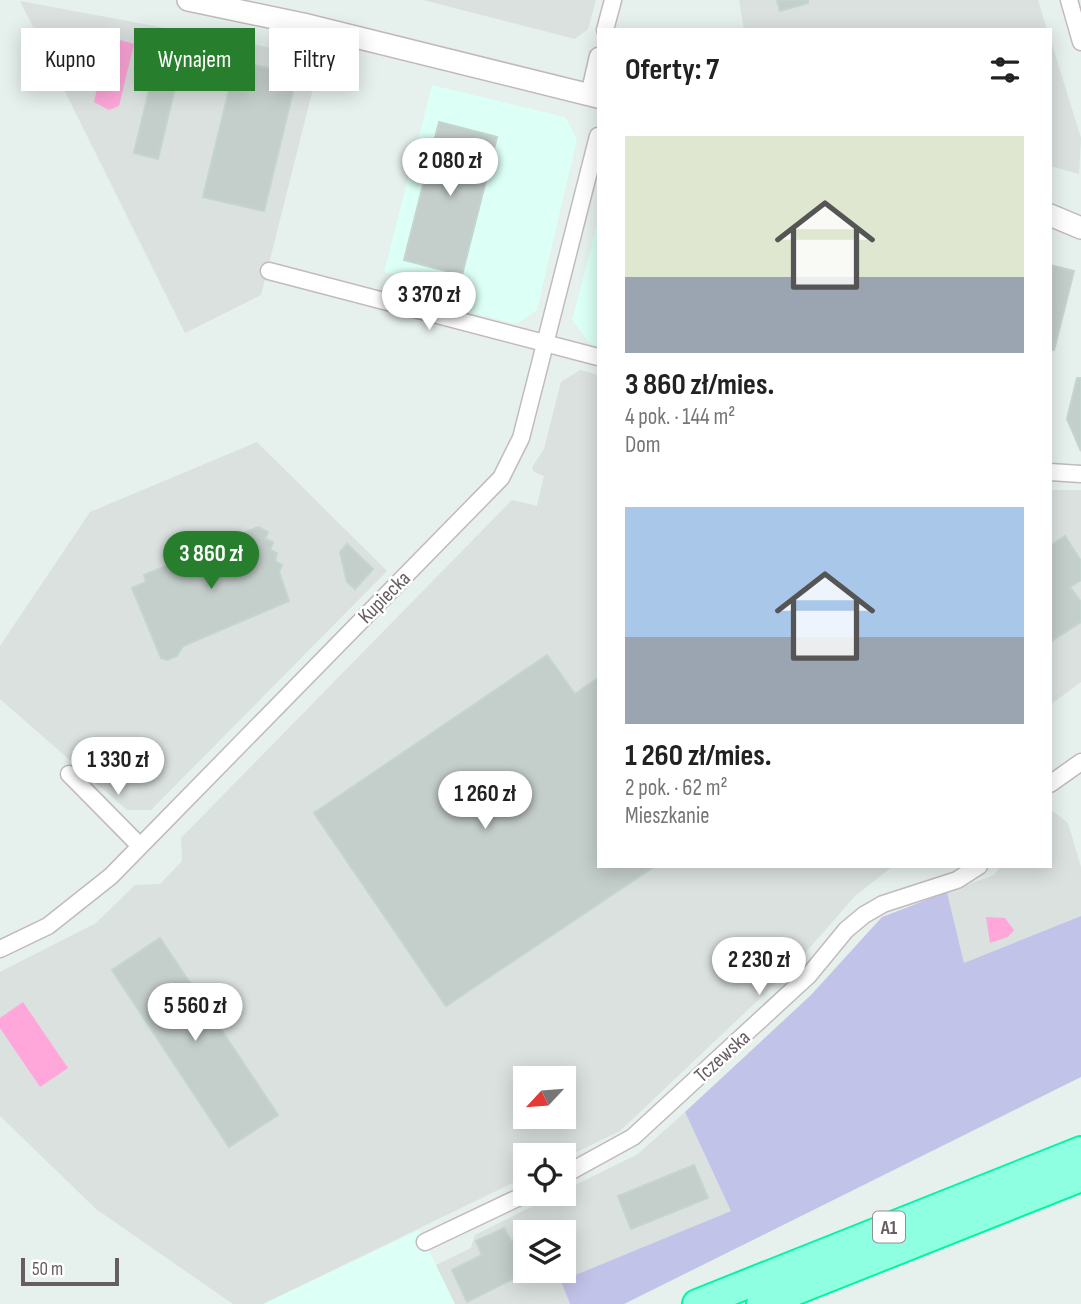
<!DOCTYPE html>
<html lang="pl">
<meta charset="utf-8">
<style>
:root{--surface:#fff;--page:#f2f2f2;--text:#222;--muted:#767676;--accent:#277e2c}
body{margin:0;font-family:"Sofia Sans Condensed",sans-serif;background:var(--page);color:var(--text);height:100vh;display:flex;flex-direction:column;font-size:26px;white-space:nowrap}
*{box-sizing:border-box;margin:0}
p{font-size:23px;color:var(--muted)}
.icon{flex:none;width:38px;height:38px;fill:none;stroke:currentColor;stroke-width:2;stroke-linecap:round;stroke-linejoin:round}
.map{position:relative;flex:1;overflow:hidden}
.side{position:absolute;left:597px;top:28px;width:455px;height:840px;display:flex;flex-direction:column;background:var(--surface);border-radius:0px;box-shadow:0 4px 18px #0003}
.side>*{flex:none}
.banner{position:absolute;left:21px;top:28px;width:471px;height:63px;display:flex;gap:14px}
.needle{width:46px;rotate:244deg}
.buttons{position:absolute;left:513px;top:1066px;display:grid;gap:14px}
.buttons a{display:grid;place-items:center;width:63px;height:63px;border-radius:0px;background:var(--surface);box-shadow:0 4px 18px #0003;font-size:35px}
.scale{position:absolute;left:21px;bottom:18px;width:98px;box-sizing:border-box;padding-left:7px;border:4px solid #665d61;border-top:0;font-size:19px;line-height:24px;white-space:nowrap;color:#665d61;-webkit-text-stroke:5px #fff;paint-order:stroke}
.price{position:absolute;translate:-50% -60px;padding:0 16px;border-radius:24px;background:#fff;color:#222;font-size:23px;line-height:46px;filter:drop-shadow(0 2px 4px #0008)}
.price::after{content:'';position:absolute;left:50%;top:42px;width:21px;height:16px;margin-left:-10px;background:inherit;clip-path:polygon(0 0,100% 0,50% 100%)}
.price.selected{background:var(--accent);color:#fff}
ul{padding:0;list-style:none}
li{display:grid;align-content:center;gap:14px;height:371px;padding:0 28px}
li span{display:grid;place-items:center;height:217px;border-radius:0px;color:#555}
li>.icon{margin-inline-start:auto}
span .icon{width:126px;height:126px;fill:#fffc;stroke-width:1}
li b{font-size:30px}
h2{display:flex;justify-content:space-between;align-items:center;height:84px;padding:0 28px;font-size:30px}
.chip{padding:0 24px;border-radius:0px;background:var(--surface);box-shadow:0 4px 18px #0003;font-size:24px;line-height:63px}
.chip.selected{background:var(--accent);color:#fff}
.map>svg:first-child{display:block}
</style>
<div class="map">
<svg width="1081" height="1304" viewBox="0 0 1081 1304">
<rect width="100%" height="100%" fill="#e6f0ed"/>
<g fill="#dcfff6">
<polygon points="432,85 565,117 577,139 537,310 516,324 397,293 399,276 384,272"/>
<polygon points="598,221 598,346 590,344 572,320"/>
<polygon points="419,1230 455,1304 263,1304"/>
</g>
<g fill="#dae1df" fill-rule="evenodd">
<polygon points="423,0 596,0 588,29 575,39"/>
<polygon points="739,0 1038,0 1047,30 744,30"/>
<polygon points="20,1 321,57 261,295 185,333"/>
<polygon points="1050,38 1081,138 1079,174 1050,166"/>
<path d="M 580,370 L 598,375 L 598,866 L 893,866 L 855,896 L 792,968 L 620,1131 L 564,1158 L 564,1155 L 525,1155 L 525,1177 L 263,1304 L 233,1304 L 96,1209 L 0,1116 L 0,972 L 96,923 L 135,885 L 160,884 L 182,861 L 181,838 L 512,500 L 537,506 L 544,476 L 534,472 L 532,467 L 544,449 L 561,382 ZM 525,1078 L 564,1078 L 564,1116 L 525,1116 Z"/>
<polygon points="257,442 387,571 151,810 127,810 0,699 0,646 90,512"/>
<polygon points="1050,490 1081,490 1081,682 1050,705"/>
<polygon points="1050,809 1068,823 1081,867 1081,916 964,963 947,892 994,875 1001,866 1050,866"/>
<path d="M 685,1112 L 731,1211 L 562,1281 L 570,1304 L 455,1304 L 436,1265 L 471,1248 L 475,1235 L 638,1154 ZM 525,1232 L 564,1232 L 564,1270 L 525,1270 Z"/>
</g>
<polygon fill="#c2c3e8" points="947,892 964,963 1081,916 1081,1077 624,1304 570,1304 561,1281 731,1211 685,1112 811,995 882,917"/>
<g fill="#ffa7da">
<polygon points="109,37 134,44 119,106 109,110 94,102"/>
<polygon points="986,917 1005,918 1014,930 1008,937 990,943"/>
<polygon points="23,1002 68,1068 40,1087 0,1028 0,1018"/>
</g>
<g fill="#c4ceca" stroke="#c4d5cf" stroke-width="2">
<polygon points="777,0 808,0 808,3 780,11"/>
<polygon points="236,61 297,75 264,211 203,197"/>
<polygon points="155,65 179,71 158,159 134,153"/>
<polygon points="439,122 497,137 462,275 404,260"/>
<polygon points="1050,265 1074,271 1054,350 1050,349"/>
<polygon points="1077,378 1081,378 1081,451 1067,419"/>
<polygon points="258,527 268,532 265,539 273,542 270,550 277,553 275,561 282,565 279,572 289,601 183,646 177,656 167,660 161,658 132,588 146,582 144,575"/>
<polygon points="1065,536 1081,561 1081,580 1070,587 1081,602 1081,622 1050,642 1050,546"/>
<polygon points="347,544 373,569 355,589 347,582 340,552"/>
<polygon points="547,655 575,694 598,678 598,866 655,866 446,1006 314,813"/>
<polygon points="160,938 278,1115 229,1147 112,970"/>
<polygon points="694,1165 708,1198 631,1229 618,1196"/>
<polygon points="504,1228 511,1241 525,1234 525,1273 467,1302 452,1270 482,1255 476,1241"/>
</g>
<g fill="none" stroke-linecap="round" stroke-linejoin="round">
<defs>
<g id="street">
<polyline points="1069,0 1081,42"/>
<polyline points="605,30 613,0"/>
<polyline points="589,95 598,56"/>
<polyline points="269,271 598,357"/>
<polyline points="1050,472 1081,474"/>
<polyline points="69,774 140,846"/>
<polyline points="1050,784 1081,762"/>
<polyline points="0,949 48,926 111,876 501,478 521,438 598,136"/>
<polyline points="564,1175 633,1137 809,975 846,930 864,915 883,904 957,880 979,866"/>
<polyline points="425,1242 526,1194"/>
</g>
<g id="secondary">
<polyline points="188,0 303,24 598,97"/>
<polyline points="1050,215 1081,228"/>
</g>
<g id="highway">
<polyline points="697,1304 1081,1151"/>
<polyline points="761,1304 1081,1177"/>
</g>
</defs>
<use href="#street" stroke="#c2babd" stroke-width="19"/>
<use href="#secondary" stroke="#c2b9bc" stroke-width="24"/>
<use href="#highway" stroke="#00f6a3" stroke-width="32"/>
<use href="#street" stroke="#fff" stroke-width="16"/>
<use href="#secondary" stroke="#fff" stroke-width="21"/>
<use href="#highway" stroke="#8effe0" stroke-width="28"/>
</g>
<g text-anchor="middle" stroke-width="5" stroke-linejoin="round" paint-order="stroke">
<rect fill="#fff" stroke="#948e90" stroke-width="2" x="873" y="1211.5" width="32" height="31" rx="5"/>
<g font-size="19" font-weight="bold" fill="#665d61">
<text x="889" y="1234">A1</text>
</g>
<g font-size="21" fill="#665d61" stroke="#fff">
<text transform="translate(384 597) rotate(-45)" y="7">Kupiecka</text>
<text transform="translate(722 1056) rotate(-42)" y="7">Tczewska</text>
</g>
</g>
</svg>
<div class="buttons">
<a><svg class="needle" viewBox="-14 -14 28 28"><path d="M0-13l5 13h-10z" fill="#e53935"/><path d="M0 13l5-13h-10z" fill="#767676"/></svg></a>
<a><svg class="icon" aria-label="locate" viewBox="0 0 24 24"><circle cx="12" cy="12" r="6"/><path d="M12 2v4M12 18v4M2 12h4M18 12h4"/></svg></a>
<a><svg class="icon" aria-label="layers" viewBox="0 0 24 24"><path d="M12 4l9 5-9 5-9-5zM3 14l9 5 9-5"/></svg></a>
</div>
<div class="scale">50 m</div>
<b class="price" style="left:450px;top:198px">2 080 zł</b>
<b class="price" style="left:429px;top:332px">3 370 zł</b>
<b class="price selected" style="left:211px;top:591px">3 860 zł</b>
<b class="price" style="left:118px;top:797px">1 330 zł</b>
<b class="price" style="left:485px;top:831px">1 260 zł</b>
<b class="price" style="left:759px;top:997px">2 230 zł</b>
<b class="price" style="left:195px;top:1043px">5 560 zł</b>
<div class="banner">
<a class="chip">Kupno</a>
<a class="chip selected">Wynajem</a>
<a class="chip">Filtry</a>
</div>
<section class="side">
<h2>Oferty: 7<svg class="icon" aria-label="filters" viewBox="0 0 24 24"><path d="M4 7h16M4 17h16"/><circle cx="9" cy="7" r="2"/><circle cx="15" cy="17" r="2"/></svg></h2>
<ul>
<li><span style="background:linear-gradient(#dfe7d0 65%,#9aa5b1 0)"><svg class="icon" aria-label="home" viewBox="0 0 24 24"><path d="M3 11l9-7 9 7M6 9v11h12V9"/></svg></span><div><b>3 860 zł/mies.</b><p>4 pok. · 144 m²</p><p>Dom</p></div></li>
<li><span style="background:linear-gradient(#a9c7e8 60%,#9aa5b1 0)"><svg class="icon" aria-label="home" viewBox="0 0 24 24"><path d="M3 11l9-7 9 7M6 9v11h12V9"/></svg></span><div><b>1 260 zł/mies.</b><p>2 pok. · 62 m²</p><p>Mieszkanie</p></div></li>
</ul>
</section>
</div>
